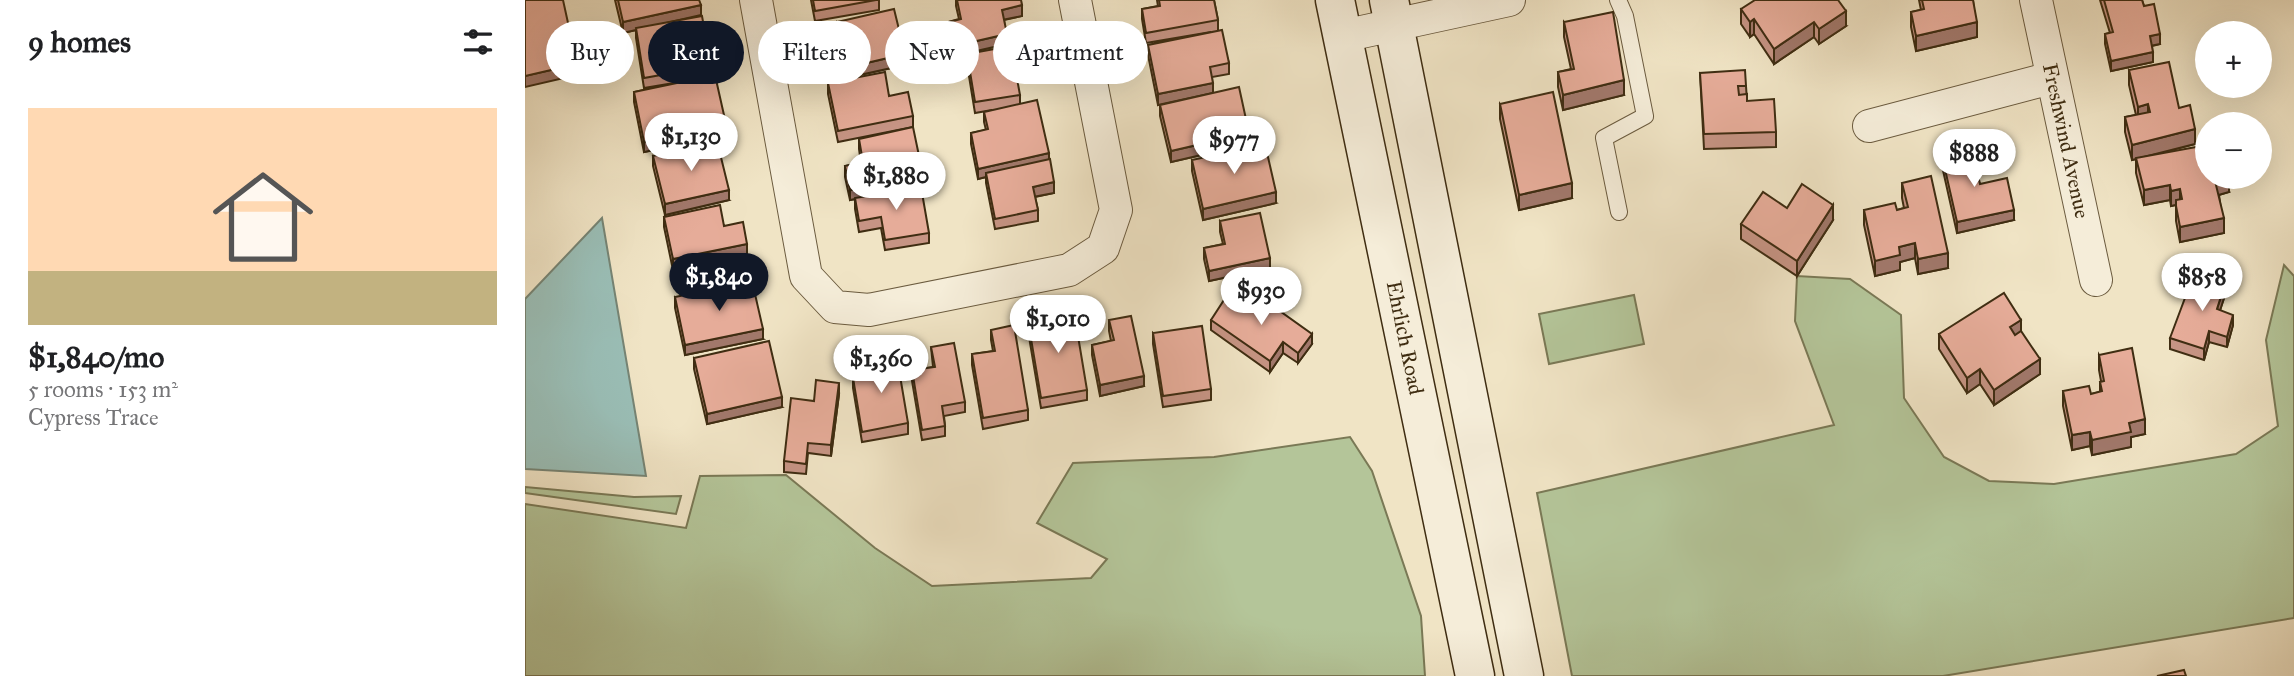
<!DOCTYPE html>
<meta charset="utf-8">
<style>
:root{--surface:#fff;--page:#f6f6f6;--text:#202124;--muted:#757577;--accent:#111827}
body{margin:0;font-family:"IM FELL Great Primer",serif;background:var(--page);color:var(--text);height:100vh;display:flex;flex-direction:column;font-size:26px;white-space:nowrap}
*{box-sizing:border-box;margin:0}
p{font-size:23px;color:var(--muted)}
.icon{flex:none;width:38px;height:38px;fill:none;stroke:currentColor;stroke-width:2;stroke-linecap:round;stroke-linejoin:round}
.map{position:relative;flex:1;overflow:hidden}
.details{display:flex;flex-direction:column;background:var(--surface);width:525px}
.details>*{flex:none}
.banner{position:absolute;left:21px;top:21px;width:665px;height:63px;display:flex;gap:14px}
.controls{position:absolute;left:1670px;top:21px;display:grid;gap:14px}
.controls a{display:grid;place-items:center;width:77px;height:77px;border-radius:50%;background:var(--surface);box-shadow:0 7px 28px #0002;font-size:35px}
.price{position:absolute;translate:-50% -60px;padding:0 16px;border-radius:24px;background:#fff;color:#222;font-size:23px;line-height:46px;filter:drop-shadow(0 2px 4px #0008)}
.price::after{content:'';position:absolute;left:50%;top:42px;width:21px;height:16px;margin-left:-10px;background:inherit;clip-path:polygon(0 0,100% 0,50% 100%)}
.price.active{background:var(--accent);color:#fff}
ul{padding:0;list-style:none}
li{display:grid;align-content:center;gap:14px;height:371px;padding:0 28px}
li span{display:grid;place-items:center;height:217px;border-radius:0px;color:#555}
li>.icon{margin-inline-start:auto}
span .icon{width:126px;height:126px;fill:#fffc;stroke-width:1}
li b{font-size:30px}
h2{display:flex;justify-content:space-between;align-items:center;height:84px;padding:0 28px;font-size:30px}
.pill{padding:0 24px;border-radius:32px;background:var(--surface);box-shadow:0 7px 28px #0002;font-size:24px;line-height:63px}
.pill.active{background:var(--accent);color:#fff}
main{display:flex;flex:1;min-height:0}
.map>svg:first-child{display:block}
</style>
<main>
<section class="details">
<h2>9 homes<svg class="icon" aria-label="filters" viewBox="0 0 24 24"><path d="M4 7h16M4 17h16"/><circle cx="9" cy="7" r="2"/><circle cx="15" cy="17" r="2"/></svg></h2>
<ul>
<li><span style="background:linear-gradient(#ffd9b3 75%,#c2b280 0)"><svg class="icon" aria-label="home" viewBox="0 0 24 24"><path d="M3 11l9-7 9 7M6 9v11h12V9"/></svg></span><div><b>$1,840/mo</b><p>5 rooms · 153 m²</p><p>Cypress Trace</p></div></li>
</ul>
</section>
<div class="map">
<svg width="1769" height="676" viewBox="0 0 1769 676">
<rect width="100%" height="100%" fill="#f0e4c5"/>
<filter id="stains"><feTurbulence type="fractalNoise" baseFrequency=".00286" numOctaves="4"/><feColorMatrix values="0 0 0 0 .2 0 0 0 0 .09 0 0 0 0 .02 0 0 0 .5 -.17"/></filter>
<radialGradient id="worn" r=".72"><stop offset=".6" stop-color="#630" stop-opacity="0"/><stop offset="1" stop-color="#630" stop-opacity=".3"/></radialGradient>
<g fill="#b4c599" stroke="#7a7956" stroke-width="2">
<polygon points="1759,265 1769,276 1769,618 1418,676 1047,676 1012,493 1309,425 1270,321 1272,276 1325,279 1376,315 1379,398 1419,457 1464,481 1529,484 1711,454 1753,426 1741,340"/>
<polygon points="1109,295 1119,344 1024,364 1014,314"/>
<polygon points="825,437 847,471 896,616 900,676 0,676 0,504 161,528 175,476 261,475 350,548 407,586 566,578 582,559 512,523 548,463 689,457"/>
<polygon points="0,487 109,497 156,496 151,514 0,493"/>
</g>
<polygon fill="#9abeb6" stroke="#768474" stroke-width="2" points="77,218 121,476 0,469 0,299"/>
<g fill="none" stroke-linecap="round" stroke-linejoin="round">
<defs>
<polyline id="service" points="1093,0 1100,16 1120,116 1079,138 1094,212"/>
<g id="minor">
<polyline points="231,0 281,276 310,307 344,310 544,270 578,248 591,210 550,0"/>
<path id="s1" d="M 1511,0 L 1571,280"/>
<polyline points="818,36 984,0"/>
<polyline points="1344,126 1526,78"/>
</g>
<g id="secondary">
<path id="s2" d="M 810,0 L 950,676"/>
<polyline points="864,0 999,676"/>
</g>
</defs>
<use href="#service" stroke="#6b5b3f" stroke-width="18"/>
<use href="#minor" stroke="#6b5b3f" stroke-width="34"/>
<use href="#secondary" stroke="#3f2d12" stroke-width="41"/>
<use href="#service" stroke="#f5edd9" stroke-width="16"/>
<use href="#minor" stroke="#f5edd9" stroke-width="32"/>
<use href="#secondary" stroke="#f5edd9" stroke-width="38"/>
</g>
<g fill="#c69484" stroke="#3f2d12" stroke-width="2">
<polygon points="90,0 174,0 176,15 154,20 186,66 186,76 201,135 119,152 109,102 109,92 155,82 119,88 111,38 111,30 98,33"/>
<polygon points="286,0 354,0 354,10 290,21"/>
<polygon points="431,0 496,0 497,16 479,20 482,44 421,58 416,34 416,24 434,19 431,6"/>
<polygon points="632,0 689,0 693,20 693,31 704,63 704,74 687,77 688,93 724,144 646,162 635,116 635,105 682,94 633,105 623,55 623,45 686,32 621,43 617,19 617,9 633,6"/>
<polygon points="1394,0 1448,0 1452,37 1391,51 1386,27 1386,12 1396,10"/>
<polygon points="1575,0 1617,0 1619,6 1635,44 1627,46 1628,62 1586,71 1580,44 1580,34 1585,33"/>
<polygon points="1216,9 1321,26 1294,44 1289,37 1249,64 1229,34 1225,37 1216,24"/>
<polygon points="312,22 380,65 303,82 298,59 298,49 315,45 312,32"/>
<polygon points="1039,22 1099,95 1038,110 1033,87 1033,72 1046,69 1039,37"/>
<polygon points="442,54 495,95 495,104 524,160 529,193 510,197 513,210 513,221 470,229 461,183 461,177 453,179 446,144 446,133 461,130 459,122 459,112 467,110 450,113 442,64"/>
<polygon points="1604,70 1654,108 1670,144 1623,156 1682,177 1704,192 1694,195 1699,233 1655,242 1651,221 1651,205 1646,206 1645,200 1619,205 1611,173 1611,159 1607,160 1600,132 1600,117 1611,115 1604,85"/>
<polygon points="1175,73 1221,86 1222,101 1251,132 1251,147 1179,149"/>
<polygon points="303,83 364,96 388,116 388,127 313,142 303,94"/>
<polygon points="975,104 1047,198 994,210 975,119"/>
<polygon points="334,139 398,185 361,193 404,233 404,243 360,250 356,228 334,232 330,209 330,199 325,200 320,177 320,166 336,163 334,149"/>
<polygon points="128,156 204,200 140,215 128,166"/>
<polygon points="1417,156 1455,184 1489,220 1432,233 1417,166"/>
<polygon points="667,160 751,203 678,220 667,171"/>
<polygon points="1377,183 1423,268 1393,274 1390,258 1375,262 1375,270 1350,276 1339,225 1339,210 1372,210 1379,208 1377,198"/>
<polygon points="1262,208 1308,220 1272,276 1216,239 1216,224"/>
<polygon points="139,217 199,226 222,255 148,270 139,227"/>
<polygon points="695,221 745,268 684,281 679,259 679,248 698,244 695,232"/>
<polygon points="1700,295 1695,310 1708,325 1702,347 1684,342 1679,360 1645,349 1645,338"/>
<polygon points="150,297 238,339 160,355 150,308"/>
<polygon points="714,311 787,344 773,363 758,353 745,372 686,330 686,320"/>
<polygon points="584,320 619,386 575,396 567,355 567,345 586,341 584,331"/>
<polygon points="503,321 562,390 562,400 516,408 503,331"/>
<polygon points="466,330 503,410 503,420 458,429 447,365 447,354 468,351 466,340"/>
<polygon points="1496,332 1515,374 1469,405 1455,384 1442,393 1414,349 1414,334"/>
<polygon points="628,333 686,389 686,400 638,407 628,344"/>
<polygon points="406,347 440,402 440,412 419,416 420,426 420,436 397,440 387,381 387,370 408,367"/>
<polygon points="1574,355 1620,434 1606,437 1606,447 1567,455 1565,446 1547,450 1538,406 1538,391 1566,394 1575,392 1575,382 1576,381 1574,370"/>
<polygon points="348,356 383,423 383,434 337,442 328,388 328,378 349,374"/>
<polygon points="169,358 257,407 182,424 169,369"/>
<polygon points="314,394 306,456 283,453 281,474 259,472 259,461 289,401"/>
</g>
<g fill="#a1786b" stroke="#3f2d12" stroke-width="2">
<polygon points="176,5 176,15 98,33 98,22"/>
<polygon points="497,5 497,16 477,20 477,10"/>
<polygon points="1321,11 1321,26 1294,44 1294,29"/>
<polygon points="1229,19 1229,34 1225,37 1225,22"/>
<polygon points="1289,22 1289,37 1249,64 1249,49"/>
<polygon points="1452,22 1452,37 1391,51 1391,36"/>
<polygon points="482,34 482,44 421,58 421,48"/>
<polygon points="1635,34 1635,44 1625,46 1625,36"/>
<polygon points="1628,52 1628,62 1586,71 1586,61"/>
<polygon points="380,54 380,65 303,82 303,72"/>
<polygon points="52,64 52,75 0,87 0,76"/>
<polygon points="1099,80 1099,95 1038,110 1038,95"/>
<polygon points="688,83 688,93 633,105 633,94"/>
<polygon points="1623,104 1623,119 1613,122 1613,107"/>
<polygon points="201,124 201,135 119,152 119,142"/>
<polygon points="1670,129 1670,144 1607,160 1607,145"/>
<polygon points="724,133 724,144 646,162 646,151"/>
<polygon points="524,153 524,163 461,173 461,177 453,179 453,169"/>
<polygon points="398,175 398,185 325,200 325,190"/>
<polygon points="1704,177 1704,192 1690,196 1690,181"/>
<polygon points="529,182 529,193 508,197 508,187"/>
<polygon points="1047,183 1047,198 994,210 994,195"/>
<polygon points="1645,185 1645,200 1619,205 1619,190"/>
<polygon points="1655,189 1655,204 1646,206 1646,191"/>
<polygon points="204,190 204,200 140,215 140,204"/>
<polygon points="751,192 751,203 678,220 678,209"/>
<polygon points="1308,205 1308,220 1272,276 1272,261"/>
<polygon points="1489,210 1489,220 1432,233 1432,222"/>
<polygon points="1699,218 1699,233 1655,242 1655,227"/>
<polygon points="1390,243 1390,258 1375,262 1375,270 1350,276 1350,261 1374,247"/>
<polygon points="222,244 222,255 148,270 148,259"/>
<polygon points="1423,253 1423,268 1393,274 1393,259"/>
<polygon points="745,258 745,268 684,281 684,271"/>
<polygon points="1700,284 1700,295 1692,320 1692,309"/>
<polygon points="1708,315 1708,325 1702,347 1702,337"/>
<polygon points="1496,320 1496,335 1485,342 1485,327"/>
<polygon points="238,329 238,339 160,355 160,345"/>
<polygon points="1684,331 1684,342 1679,360 1679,349"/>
<polygon points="787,334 787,344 773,363 773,353"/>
<polygon points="758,342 758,353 745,372 745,361"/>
<polygon points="1515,359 1515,374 1469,405 1469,390"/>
<polygon points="1455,369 1455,384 1442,393 1442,378"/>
<polygon points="619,376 619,386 575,396 575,385"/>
<polygon points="314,383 314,394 306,456 306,445"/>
<polygon points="257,397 257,407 182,424 182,414"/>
<polygon points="1620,419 1620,434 1606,437 1606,447 1567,455 1567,440 1604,423"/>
<polygon points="1565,432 1565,446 1547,450 1547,435"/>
</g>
<g fill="#e6ac99" stroke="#3f2d12" stroke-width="2">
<polygon points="0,0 38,0 52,64 0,76"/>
<polygon points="93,0 174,0 176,5 98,22"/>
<polygon points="288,0 351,0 290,11"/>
<polygon points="432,0 496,0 497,5 477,10 482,34 421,48 416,24 436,19"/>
<polygon points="634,0 689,0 693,20 621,33 617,9 635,6"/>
<polygon points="1230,0 1313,0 1321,11 1294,29 1289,22 1249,49 1229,19 1225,22 1216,9"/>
<polygon points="1397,0 1448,0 1452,22 1391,36 1386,12 1399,9"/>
<polygon points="1579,0 1617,0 1619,6 1629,4 1635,34 1625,36 1628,52 1586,61 1580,34 1588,32"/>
<polygon points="369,9 380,54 303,72 298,49 317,45 312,22"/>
<polygon points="1088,12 1099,80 1038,95 1033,72 1049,69 1039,22"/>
<polygon points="177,16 186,66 119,78 111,28"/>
<polygon points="697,30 704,63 685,67 688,83 633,94 623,45"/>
<polygon points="486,46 495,95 450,102 442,54"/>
<polygon points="1644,62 1654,108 1665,105 1670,129 1607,145 1600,117 1625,112 1623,104 1613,107 1604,70"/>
<polygon points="1220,70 1221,86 1213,86 1214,95 1222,94 1222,101 1249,99 1251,132 1179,134 1175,73"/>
<polygon points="360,72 364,96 383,92 388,116 313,131 303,83"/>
<polygon points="190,75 201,124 119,142 109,92"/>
<polygon points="714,87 724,133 646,151 635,105"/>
<polygon points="1028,92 1047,183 994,195 975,104"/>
<polygon points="512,100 524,153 453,169 446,133 463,129 459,112"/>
<polygon points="388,127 398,175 325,190 320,166 338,162 334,139"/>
<polygon points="192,141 204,190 140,204 128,156"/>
<polygon points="740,144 751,192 678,209 667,160"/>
<polygon points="1682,145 1682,177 1704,177 1690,181 1699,218 1655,227 1651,206 1651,200 1657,199 1655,189 1646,191 1645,185 1619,190 1611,158"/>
<polygon points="1447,149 1455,184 1482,178 1489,210 1432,222 1417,156"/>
<polygon points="525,159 529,182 508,187 513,210 470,219 461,173"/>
<polygon points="1406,176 1423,253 1393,259 1390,243 1374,247 1375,255 1350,261 1339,210 1370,203 1372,210 1383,207 1377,183"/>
<polygon points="1277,184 1308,205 1272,261 1216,224 1238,192 1262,208"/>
<polygon points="396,187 404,233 360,240 356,217 334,221 330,198"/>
<polygon points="195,205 199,226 218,222 222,244 148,259 139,217"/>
<polygon points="735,213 745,258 684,271 679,248 700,244 695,221"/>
<polygon points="1669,274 1700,284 1692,309 1708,315 1702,337 1684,331 1679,349 1645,338"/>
<polygon points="227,281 238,329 160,345 150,297"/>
<polygon points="728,292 787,334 773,353 758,342 745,361 686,320 699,300 714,311"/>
<polygon points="1479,293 1496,320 1485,327 1490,335 1496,331 1515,359 1469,390 1455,369 1442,378 1414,334"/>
<polygon points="549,312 562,390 516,398 503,321"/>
<polygon points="606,316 619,376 575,385 567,345 589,340 584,320"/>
<polygon points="489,325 503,410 458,418 447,354 470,351 466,330"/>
<polygon points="677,326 686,389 638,396 628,333"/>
<polygon points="244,341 257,397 182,414 169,358"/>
<polygon points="429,343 440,402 417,406 420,426 397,430 387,370 410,367 406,347"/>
<polygon points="1607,348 1620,419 1604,423 1606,432 1567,440 1565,432 1547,435 1538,391 1564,386 1566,394 1577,391 1575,382 1579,381 1574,355"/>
<polygon points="371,352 383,423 337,432 328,378 351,374 348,356"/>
<polygon points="291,380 314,383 306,445 283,443 281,464 259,461 266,398 289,401"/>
<polygon points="1659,670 1661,676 1632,676"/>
</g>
<g text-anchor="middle" stroke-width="6" stroke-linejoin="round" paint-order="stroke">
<g font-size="21" fill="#3f2d12" stroke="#f5edd9">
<text dy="7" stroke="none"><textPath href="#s1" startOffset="144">Freshwind Avenue</textPath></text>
<text dy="7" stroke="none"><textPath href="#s2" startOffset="345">Ehrlich Road</textPath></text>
</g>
</g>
<rect width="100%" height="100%" filter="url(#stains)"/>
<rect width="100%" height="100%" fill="url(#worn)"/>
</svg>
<div class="controls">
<a>+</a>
<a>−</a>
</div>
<b class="price" style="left:166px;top:173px">$1,130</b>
<b class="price" style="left:709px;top:176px">$977</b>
<b class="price" style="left:1449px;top:189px">$888</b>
<b class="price" style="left:371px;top:212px">$1,880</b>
<b class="price active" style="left:194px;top:313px">$1,840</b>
<b class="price" style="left:1677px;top:313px">$858</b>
<b class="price" style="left:736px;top:327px">$930</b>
<b class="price" style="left:533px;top:355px">$1,010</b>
<b class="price" style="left:356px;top:395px">$1,360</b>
<div class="banner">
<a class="pill">Buy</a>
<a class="pill active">Rent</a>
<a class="pill">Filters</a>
<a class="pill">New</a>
<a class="pill">Apartment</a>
</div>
</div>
</main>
